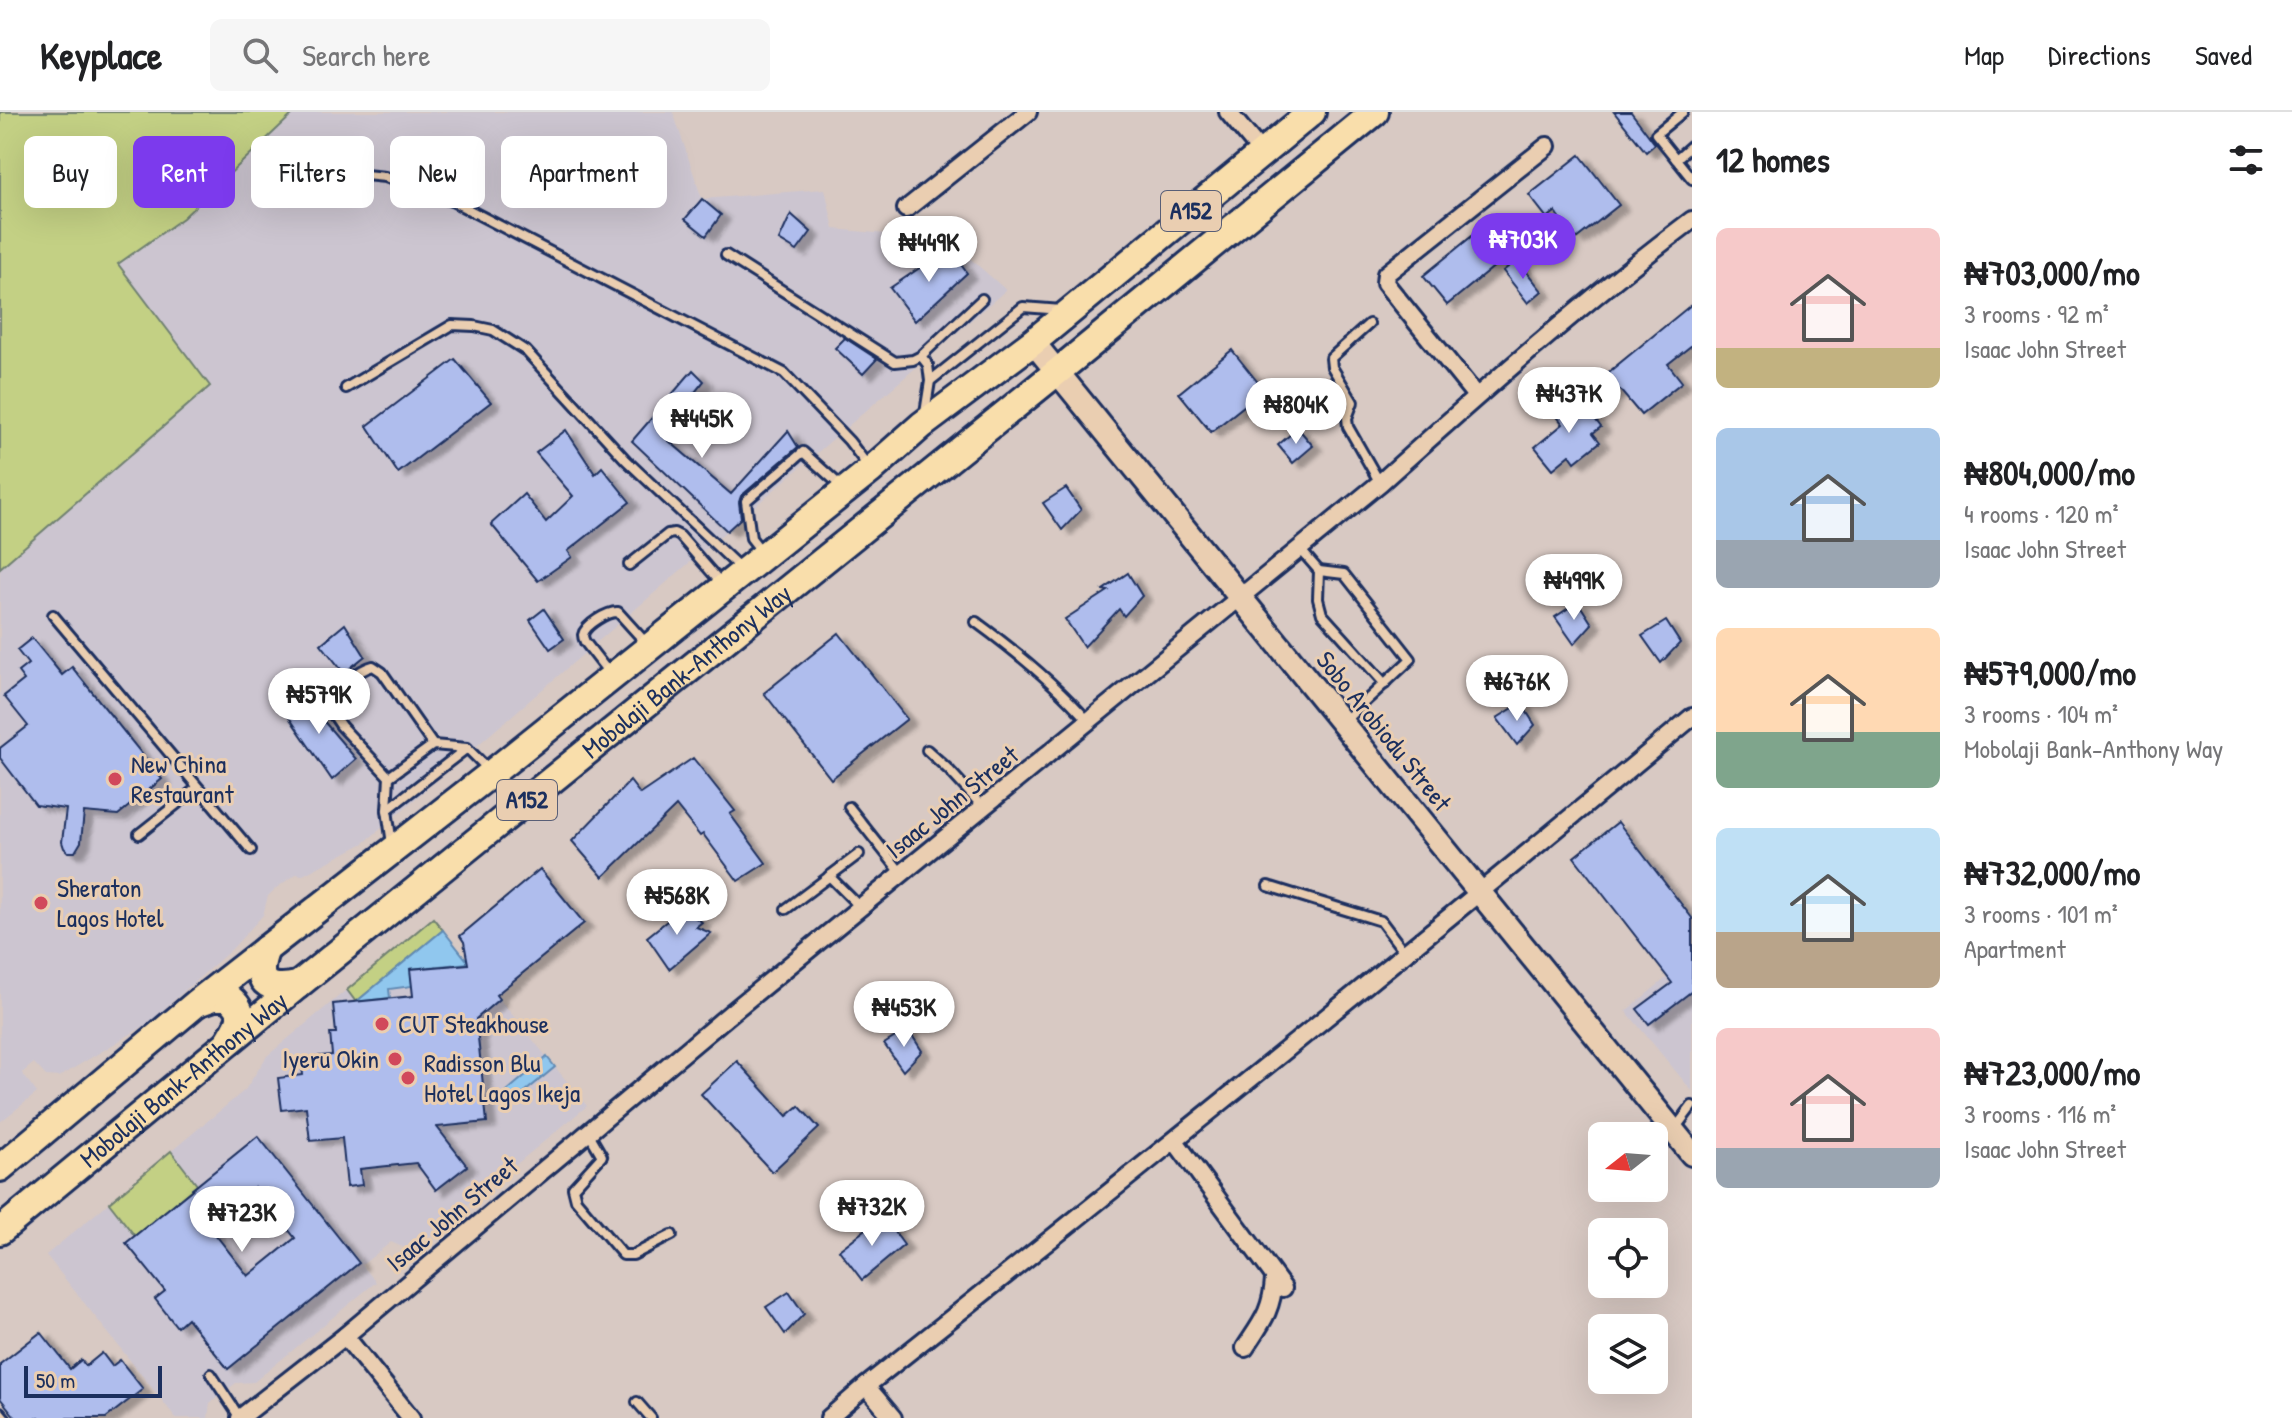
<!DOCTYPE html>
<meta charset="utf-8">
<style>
:root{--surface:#fff;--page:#f6f6f6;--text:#202124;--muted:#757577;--line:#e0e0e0;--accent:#7c3aed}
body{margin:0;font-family:"Patrick Hand",sans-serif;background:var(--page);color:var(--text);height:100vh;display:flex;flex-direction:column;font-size:30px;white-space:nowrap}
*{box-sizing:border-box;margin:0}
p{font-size:26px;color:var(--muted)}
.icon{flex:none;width:44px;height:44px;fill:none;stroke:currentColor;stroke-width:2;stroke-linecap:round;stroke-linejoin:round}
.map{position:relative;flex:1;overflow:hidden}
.sheet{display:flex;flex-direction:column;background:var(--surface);width:600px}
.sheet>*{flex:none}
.guide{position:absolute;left:24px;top:24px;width:760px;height:72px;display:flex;gap:16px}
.needle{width:52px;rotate:253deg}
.fabs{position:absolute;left:1588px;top:1010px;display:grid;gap:16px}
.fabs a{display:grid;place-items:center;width:80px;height:80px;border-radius:12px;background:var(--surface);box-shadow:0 8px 32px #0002;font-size:40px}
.scale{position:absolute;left:24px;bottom:20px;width:138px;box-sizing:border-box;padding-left:8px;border:4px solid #1b2f5e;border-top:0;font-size:22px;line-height:28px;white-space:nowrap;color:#1b2f5e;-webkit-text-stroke:6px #eaceb1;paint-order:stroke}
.price{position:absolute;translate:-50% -68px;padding:0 18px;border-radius:28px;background:#fff;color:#222;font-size:26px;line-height:52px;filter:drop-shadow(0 2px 4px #0008)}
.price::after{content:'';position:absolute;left:50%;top:48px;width:24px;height:18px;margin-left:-12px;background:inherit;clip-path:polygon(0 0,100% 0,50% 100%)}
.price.on{background:var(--accent);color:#fff}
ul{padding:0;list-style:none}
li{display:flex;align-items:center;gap:24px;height:200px;padding:0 24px}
li span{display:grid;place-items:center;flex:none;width:224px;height:160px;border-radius:12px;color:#555}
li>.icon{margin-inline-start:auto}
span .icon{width:96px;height:96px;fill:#fffc;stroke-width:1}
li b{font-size:34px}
h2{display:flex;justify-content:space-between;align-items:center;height:96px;padding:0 24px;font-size:34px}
.chip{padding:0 28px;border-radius:12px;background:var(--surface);box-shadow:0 8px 32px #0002;font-size:28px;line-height:72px}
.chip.on{background:var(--accent);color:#fff}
header{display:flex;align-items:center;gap:48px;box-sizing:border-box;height:112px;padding:0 40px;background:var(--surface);border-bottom:2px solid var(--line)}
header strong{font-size:38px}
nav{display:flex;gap:44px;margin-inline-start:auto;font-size:28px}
.search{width:560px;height:72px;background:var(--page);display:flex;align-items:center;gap:20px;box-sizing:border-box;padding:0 28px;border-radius:12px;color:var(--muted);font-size:30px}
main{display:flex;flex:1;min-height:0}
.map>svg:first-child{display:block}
</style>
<header>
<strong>Keyplace</strong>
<div class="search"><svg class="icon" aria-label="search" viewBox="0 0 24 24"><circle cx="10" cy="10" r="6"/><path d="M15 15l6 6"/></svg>Search here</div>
<nav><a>Map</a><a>Directions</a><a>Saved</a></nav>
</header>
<main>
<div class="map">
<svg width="1692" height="1306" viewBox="0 0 1692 1306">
<defs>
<filter id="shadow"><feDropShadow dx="9" dy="5" stdDeviation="2" flood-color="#0004"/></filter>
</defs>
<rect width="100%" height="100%" fill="#d8c9c3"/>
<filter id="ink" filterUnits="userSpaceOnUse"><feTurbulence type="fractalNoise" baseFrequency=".0125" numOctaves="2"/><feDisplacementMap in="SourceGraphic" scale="16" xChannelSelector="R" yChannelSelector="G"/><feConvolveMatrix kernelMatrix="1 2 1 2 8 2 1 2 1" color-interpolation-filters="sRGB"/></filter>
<g filter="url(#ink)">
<g fill="#ccc5d0">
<polygon points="295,0 673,0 702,87 825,77 834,117 949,128 1006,178 364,731 303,763 296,762 275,777 268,784 263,803 232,837 165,896 159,905 59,965 46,964 34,951 22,961 37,981 0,1010 0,456 210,274 117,152 183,106"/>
<polygon points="433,806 587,994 416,1135 407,1137 391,1130 362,1153 376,1170 254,1270 236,1271 210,1291 208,1306 176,1306 46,1143 245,978 267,944"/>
<polygon points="1692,845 1692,979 1626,899"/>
</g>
<g fill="#c3d084" stroke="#6f8071" stroke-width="2">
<polygon points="0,0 295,0 183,106 118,152 210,274 0,456"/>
<polygon points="433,806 443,818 356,890 347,878"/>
<polygon points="171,1039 197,1073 135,1124 109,1091"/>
</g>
<g fill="#90c7ee" stroke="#618ab4" stroke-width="2">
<polygon points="443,818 469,851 411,857 412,874 389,877 390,886 356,890"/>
<polygon points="547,945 555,955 509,993 501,984"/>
</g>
<g fill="#afbded" stroke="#1b2f5e" stroke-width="2" fill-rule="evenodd" filter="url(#shadow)">
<polygon points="1614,0 1631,0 1655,32 1646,40"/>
<polygon points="1580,43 1619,93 1576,127 1555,100 1547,106 1529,83"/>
<polygon points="702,87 721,103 706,124 685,107"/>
<polygon points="791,102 811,120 797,139 779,128"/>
<polygon points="1483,115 1495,130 1490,134 1502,148 1447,193 1423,164"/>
<polygon points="949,136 967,161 915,209 890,176"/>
<polygon points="1517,148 1542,179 1528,191 1503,159"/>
<polygon points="1692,192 1692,233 1668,252 1682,270 1641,303 1620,278 1612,284 1599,268"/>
<polygon points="845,226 877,247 863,262 835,236"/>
<polygon points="1232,238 1264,278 1211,320 1179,281"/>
<polygon points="455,247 491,290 398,361 367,314"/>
<polygon points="693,258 704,269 661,322 731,382 788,319 798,335 741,384 739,390 741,406 727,419 632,329"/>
<polygon points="1563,284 1578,303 1587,297 1601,315 1593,321 1600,330 1575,350 1570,343 1553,357 1535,335 1563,312 1549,295"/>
<polygon points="1298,316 1313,334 1293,351 1278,333"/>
<polygon points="566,318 595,362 602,355 630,390 568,439 572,445 538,469 491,412 524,382 546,410 573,384 536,341"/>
<polygon points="1066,376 1081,398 1062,418 1043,391"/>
<polygon points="1128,461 1142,484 1124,504 1119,497 1084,535 1065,507 1108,479 1103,478"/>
<polygon points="1578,490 1592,512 1574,532 1555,505"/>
<polygon points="544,497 564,527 550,537 530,508"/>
<polygon points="1666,509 1680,531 1661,551 1642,524"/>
<polygon points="345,512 365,544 344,561 321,532"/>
<polygon points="839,521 907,607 831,667 764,581"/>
<polygon points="32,526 62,563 72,555 162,667 118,703 84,700 81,730 75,740 68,740 64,736 62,730 66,697 36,693 0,646 0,636 28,614 4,584 24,568 18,560 28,552 17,538"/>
<polygon points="298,579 356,647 332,668 282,595"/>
<polygon points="1521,591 1535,613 1517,633 1497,606"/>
<polygon points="693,646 735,699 730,702 766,751 738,769 703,722 700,724 676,694 603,765 572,729 630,669 640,682"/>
<polygon points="1618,710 1692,806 1692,879 1649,912 1637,897 1672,871 1574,745"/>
<polygon points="540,757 584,811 496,883 499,887 476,907 487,1010 437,1015 467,1054 436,1078 416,1051 360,1057 362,1073 347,1075 342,1026 310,1029 306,995 282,998 278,966 303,963 301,946 332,943 330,921 336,921 333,892 413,884 410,857 468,852 464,830 460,824"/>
<polygon points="682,797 702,810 696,815 711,821 669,857 647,825"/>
<polygon points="908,917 922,939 903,959 884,932"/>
<polygon points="737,949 787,1004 799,994 819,1016 772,1060 701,982"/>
<path d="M 258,1024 L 359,1151 L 228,1257 L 187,1206 L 177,1215 L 155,1187 L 165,1179 L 126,1131 ZM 255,1075 L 295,1126 L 248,1164 L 208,1113 Z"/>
<polygon points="883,1104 904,1133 862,1168 839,1138"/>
<polygon points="789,1180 804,1202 785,1222 766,1195"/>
<polygon points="41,1220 70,1257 81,1248 86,1254 102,1241 112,1254 120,1248 143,1277 106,1306 16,1306 0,1286 0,1252"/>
</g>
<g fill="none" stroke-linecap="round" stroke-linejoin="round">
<defs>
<g id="lane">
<polyline points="1683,0 1656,22 1692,67"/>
<polyline points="1676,47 1692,33"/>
<polyline points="316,58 385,65 454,90 784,261 849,329 868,354"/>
<polyline points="726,143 895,250 913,248 921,244"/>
<polyline points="1369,212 1331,246 1332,255 1353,290 1347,306 1348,315 1380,371"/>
<polyline points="930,269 928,253 921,244 982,187"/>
<polyline points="346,276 452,213 474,214 493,218 526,239 626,348 740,456"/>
<polyline points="925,301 930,269 1023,195 1062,198"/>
<polyline points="1300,437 1319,459 1318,487 1322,502 1385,572"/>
<polyline points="762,440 751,426 746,389 803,340 842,375"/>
<polyline points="629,453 668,422 674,421 680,424 721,471"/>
<polyline points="1319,459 1344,462 1411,547 1343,610"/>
<polyline points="53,503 251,738"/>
<path d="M 976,510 C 1017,540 1055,571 1088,609"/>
<path d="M 609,561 L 585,530 C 584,528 583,526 583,523 C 585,513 608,499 618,500 L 646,531"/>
<polyline points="927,638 949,658 983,695"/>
<path d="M 389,665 L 341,614 L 326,592 C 332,580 359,557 373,554 L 382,560 L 433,633"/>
<polyline points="849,695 902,762"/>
<polyline points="387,698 467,636"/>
<polyline points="139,722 197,676"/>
<polyline points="392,732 387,698 389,665 433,633 467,636 489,658"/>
<polyline points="829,764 860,795"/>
<polyline points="1268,774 1381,809 1405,841"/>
<polyline points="786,797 859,742"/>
<polyline points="1674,1018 1692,994"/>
<polyline points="588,1020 602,1044 573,1076 576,1088 623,1143 633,1143 672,1123"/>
<polyline points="211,1262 240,1306"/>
<polyline points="637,1290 651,1306"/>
<polyline points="0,1300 5,1306"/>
</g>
<g id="street">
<polyline points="1228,0 1262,41"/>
<polyline points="906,97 1028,0"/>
<polyline points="1476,284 1385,171 1386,162 1547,34"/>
<polyline points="1175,1029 1283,1176"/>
<polyline points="345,1224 411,1306"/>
<path d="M 1245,1236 C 1262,1210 1272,1199 1274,1167"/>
<polyline points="866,1274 893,1306"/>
<path d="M 240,1306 L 345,1224 L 731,901 L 1380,371 C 1481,280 1583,190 1692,108"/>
<path d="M 829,1306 L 866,1274 C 1144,1054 1420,831 1692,605"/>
</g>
<polyline id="secondary" points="1033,230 1692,1042"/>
<g id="primary">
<path d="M 266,837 C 253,870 266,880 298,873"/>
<path d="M 200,890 L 214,885 L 228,885 C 248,900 240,910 229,929"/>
<polyline points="0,1056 198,890 492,661 871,358 922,313 1033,230 1312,0"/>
<path id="s1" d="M 0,1119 L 298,873 L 1057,260 L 1375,0"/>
</g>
</defs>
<use href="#lane" stroke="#1b2f5e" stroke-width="14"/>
<use href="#street" stroke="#1b2f5e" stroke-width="22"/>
<use href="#secondary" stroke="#1b2f5e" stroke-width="28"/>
<use href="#primary" stroke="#1b2f5e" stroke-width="32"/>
<use href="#lane" stroke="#eaceb1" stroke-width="8"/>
<use href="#street" stroke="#eaceb1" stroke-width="16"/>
<use href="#secondary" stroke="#eaceb1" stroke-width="22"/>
<use href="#primary" stroke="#f9deab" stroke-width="26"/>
</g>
</g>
<g fill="#d1495b" stroke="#eaceb1" stroke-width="3">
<circle cx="115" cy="667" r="8"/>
<circle cx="41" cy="791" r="8"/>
<circle cx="382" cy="912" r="8"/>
<circle cx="395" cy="947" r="8"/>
<circle cx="408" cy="966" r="8"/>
</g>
<g text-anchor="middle" stroke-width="6" stroke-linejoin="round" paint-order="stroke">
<g fill="#eaceb1" stroke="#595f77" stroke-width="2">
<rect x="1161" y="79" width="60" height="40" rx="6"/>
<rect x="497" y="668" width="60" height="40" rx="6"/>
</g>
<g font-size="24" font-weight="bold" fill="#1b2f5e">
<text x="1191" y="107">A152</text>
<text x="527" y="696">A152</text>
</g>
<g font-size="26" fill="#1b2f5e" stroke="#eaceb1">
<text dy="9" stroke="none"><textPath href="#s1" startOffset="886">Mobolaji Bank-Anthony Way</textPath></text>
<text transform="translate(1384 619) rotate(51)" y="9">Sobo Arobiodu Street</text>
<text transform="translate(952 690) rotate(-39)" y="9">Isaac John Street</text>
<text dy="9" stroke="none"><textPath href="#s1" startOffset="238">Mobolaji Bank-Anthony Way</textPath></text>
<text transform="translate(452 1102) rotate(-40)" y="9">Isaac John Street</text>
</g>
<g font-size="26" fill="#1b2f5e" stroke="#eaceb1" text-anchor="start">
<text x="131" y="661">New China<tspan x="131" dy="30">Restaurant</tspan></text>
<text x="57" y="785">Sheraton<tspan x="57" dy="30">Lagos Hotel</tspan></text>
<text x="398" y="921">CUT Steakhouse</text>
<text x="379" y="956" text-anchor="end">Iyeru Okin</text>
<text x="424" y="960">Radisson Blu<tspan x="424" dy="30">Hotel Lagos Ikeja</tspan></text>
</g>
</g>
</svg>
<div class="fabs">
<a><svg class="needle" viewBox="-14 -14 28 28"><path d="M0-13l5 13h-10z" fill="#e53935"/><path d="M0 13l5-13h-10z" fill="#757577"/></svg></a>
<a><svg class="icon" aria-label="locate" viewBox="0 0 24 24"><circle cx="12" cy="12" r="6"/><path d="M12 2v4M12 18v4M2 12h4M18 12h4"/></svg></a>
<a><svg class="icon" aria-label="layers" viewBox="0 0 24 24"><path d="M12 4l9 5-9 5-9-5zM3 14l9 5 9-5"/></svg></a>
</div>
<div class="scale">50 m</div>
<b class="price on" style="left:1523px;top:169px">₦703K</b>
<b class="price" style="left:929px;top:172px">₦449K</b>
<b class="price" style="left:1569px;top:323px">₦437K</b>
<b class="price" style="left:1296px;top:334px">₦804K</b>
<b class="price" style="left:702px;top:348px">₦445K</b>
<b class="price" style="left:1574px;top:510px">₦499K</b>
<b class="price" style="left:1517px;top:611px">₦676K</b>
<b class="price" style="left:319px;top:624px">₦579K</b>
<b class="price" style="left:677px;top:825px">₦568K</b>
<b class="price" style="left:904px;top:937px">₦453K</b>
<b class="price" style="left:872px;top:1136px">₦732K</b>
<b class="price" style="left:242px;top:1142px">₦723K</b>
<div class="guide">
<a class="chip">Buy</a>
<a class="chip on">Rent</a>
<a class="chip">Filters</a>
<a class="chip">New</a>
<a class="chip">Apartment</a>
</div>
</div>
<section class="sheet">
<h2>12 homes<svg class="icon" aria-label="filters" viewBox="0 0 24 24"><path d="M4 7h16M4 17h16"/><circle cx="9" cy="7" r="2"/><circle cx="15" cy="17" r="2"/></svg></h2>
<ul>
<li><span style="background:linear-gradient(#f6c9c9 75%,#c2b280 0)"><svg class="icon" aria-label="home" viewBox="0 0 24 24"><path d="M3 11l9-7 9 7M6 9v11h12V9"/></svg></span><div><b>₦703,000/mo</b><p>3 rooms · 92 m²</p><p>Isaac John Street</p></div></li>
<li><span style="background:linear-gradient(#a9c7e8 70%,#9aa5b1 0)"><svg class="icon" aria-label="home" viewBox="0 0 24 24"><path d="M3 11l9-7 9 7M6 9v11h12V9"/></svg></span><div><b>₦804,000/mo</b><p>4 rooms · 120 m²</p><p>Isaac John Street</p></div></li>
<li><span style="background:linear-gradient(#ffd9b3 65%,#7fa58c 0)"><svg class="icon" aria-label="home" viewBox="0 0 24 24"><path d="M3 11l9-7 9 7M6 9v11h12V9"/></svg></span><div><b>₦579,000/mo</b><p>3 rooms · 104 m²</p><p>Mobolaji Bank-Anthony Way</p></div></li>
<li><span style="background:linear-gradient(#bfe0f5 65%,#b9a48a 0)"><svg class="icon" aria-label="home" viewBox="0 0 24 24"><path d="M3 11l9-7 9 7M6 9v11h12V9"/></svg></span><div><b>₦732,000/mo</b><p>3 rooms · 101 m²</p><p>Apartment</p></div></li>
<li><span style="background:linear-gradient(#f6c9c9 75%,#9aa5b1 0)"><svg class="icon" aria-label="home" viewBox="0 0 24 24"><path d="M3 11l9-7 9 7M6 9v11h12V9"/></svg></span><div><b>₦723,000/mo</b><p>3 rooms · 116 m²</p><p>Isaac John Street</p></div></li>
</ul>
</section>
</main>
